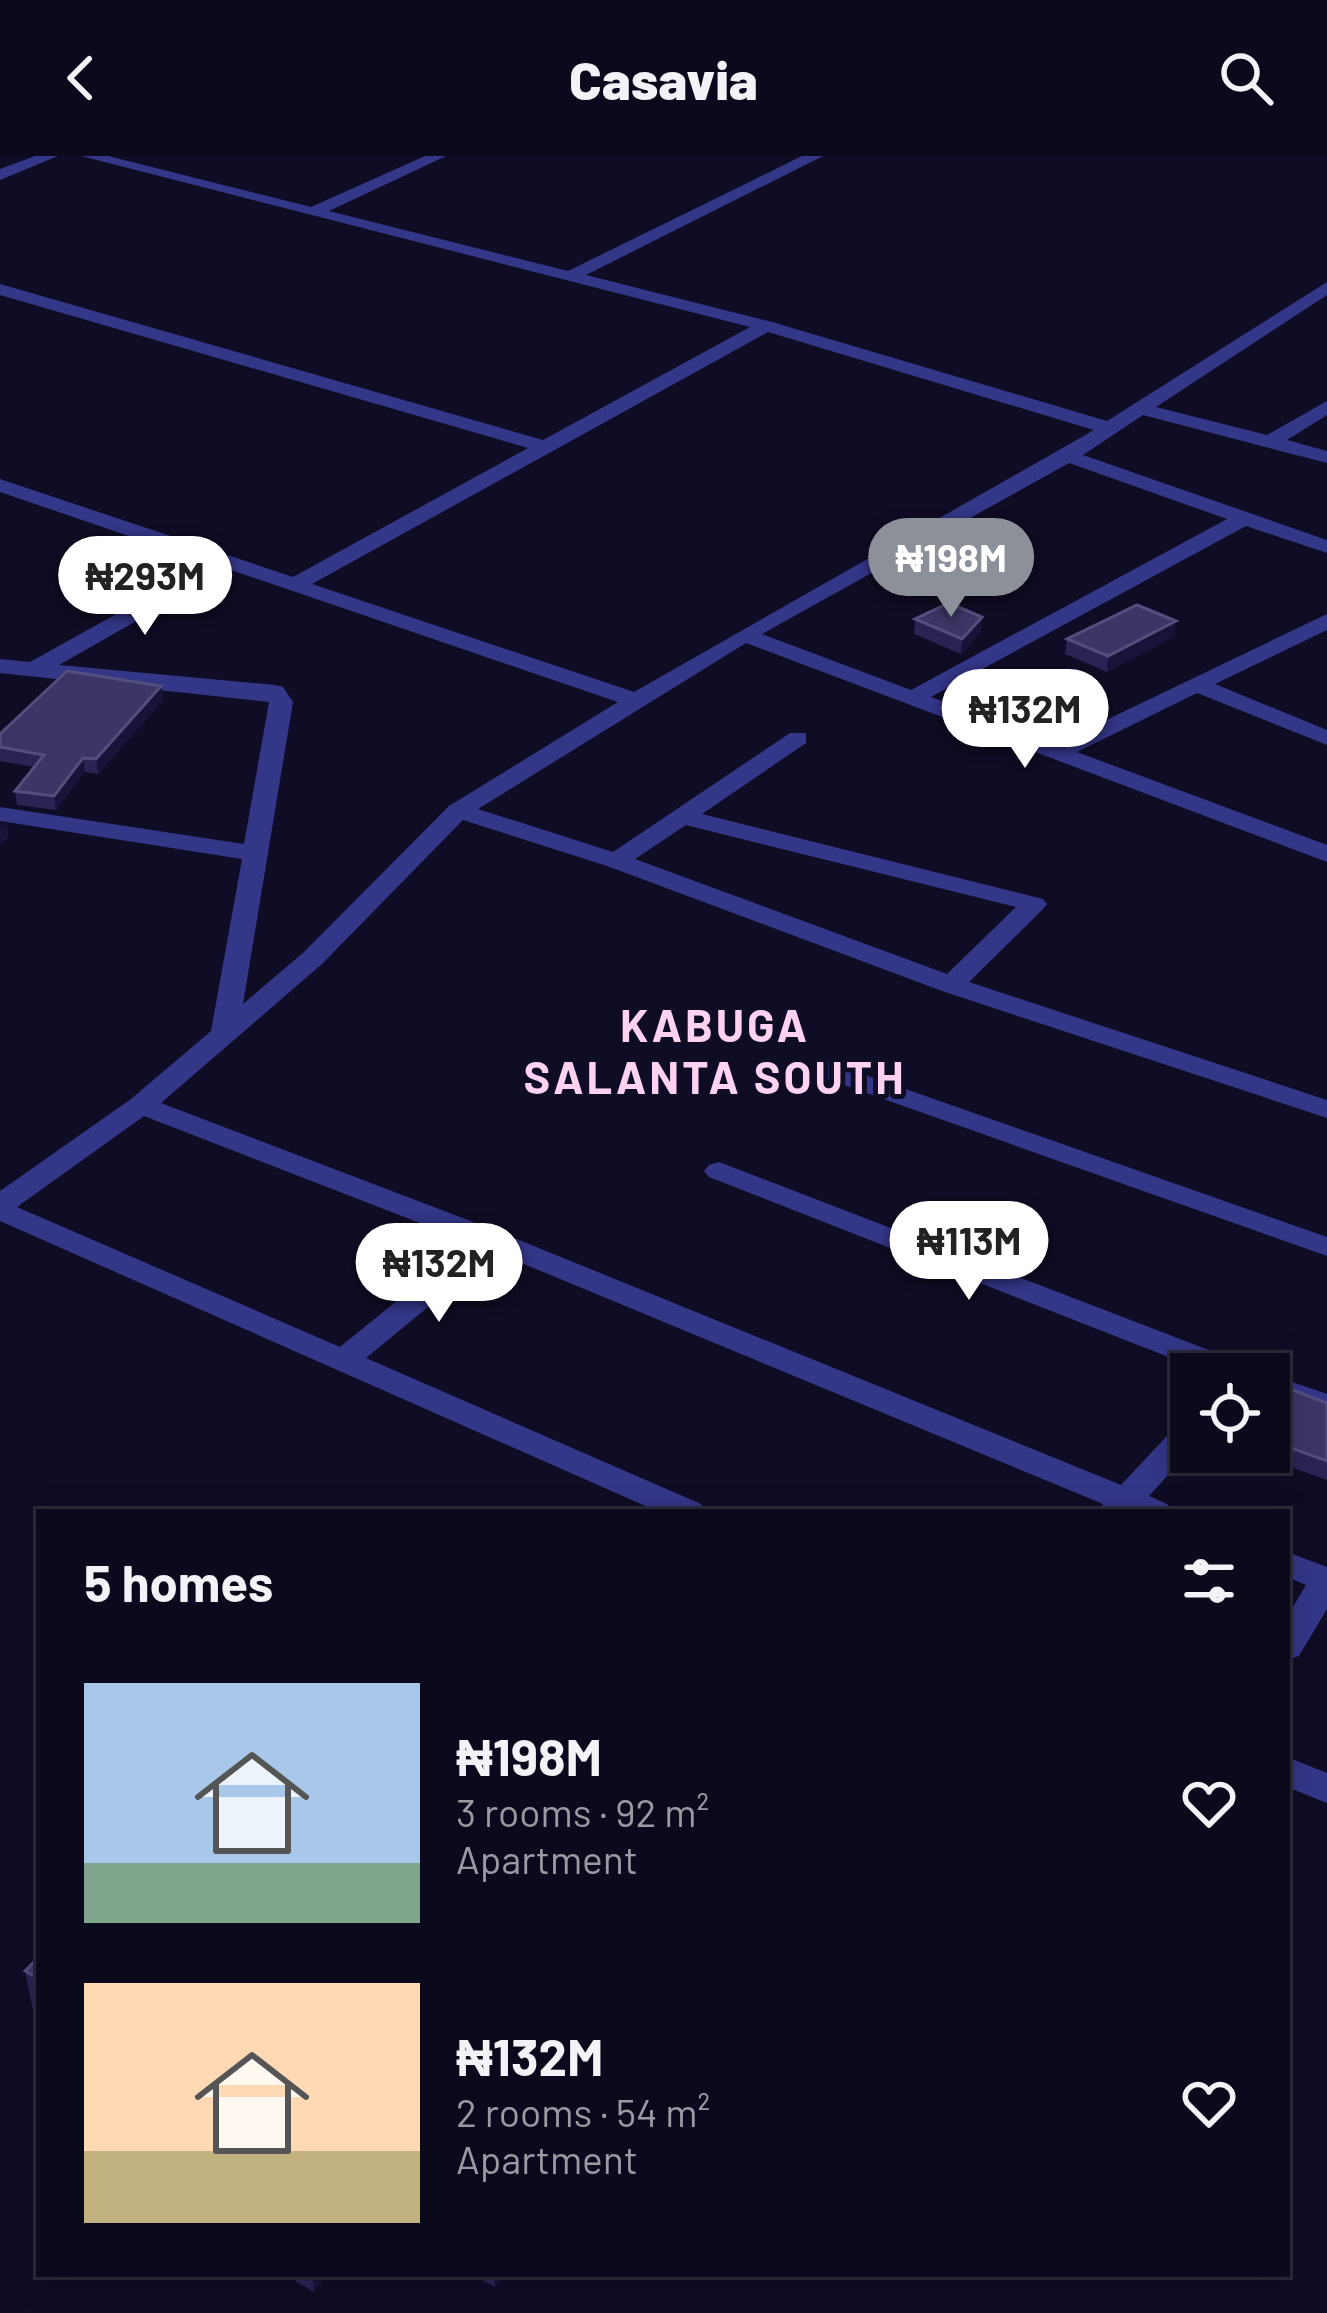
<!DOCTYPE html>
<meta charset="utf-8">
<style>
:root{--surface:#0b091c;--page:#191729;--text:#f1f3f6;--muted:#9a9aa3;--line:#2b2a3b;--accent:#8c9099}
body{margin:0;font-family:Barlow,sans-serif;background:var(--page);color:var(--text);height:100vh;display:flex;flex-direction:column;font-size:45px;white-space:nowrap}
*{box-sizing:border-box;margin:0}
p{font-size:39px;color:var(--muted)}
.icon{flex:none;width:66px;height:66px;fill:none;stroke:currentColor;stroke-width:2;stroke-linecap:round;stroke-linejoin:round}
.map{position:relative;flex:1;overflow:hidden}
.details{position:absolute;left:36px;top:1353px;width:1254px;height:768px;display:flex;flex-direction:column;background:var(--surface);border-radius:0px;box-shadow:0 6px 30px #0003,0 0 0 3px var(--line)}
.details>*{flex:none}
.controls{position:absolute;left:1170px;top:1197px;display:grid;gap:24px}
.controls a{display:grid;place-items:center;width:120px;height:120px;border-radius:0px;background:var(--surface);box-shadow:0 6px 30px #0003,0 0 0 3px var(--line);font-size:60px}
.price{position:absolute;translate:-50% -102px;padding:0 27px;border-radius:42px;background:#fff;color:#222;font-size:39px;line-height:78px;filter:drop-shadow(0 3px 6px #0008)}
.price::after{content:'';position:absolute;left:50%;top:72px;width:36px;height:27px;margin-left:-18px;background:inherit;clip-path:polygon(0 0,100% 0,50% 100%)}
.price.current{background:var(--accent);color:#fff}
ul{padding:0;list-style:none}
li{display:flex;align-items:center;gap:36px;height:300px;padding:0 48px}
li span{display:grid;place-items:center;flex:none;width:336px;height:240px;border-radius:0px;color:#555}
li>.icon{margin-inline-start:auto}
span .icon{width:144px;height:144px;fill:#fffc;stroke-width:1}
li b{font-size:51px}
h2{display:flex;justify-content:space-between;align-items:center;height:144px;padding:0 48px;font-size:51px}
header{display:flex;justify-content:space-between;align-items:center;height:156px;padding:0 48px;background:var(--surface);font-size:54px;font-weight:800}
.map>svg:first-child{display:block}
</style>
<header><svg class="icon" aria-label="back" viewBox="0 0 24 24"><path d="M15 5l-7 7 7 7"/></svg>Casavia<svg class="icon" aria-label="search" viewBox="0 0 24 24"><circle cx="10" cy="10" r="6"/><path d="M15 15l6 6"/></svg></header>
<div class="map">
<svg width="1327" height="2157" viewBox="0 0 1327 2157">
<rect width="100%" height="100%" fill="#0f0c25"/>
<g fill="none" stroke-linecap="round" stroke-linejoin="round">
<g fill="#343688" fill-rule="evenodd">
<polygon points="35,0 58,0 0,24 0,13"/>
<path d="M 81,0 L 108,0 L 311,51 L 425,0 L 446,0 L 329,55 L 568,115 L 802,0 L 823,0 L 586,119 L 772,166 L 1107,265 L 1327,126 L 1327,139 L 1156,251 L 1267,279 L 1327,245 L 1327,259 L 1287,284 L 1327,295 L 1327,307 L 1143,259 L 1083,299 L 1327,384 L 1327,397 L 1246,370 L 931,541 L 1056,588 L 1327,458 L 1327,474 L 1215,528 L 1327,574 L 1327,589 L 1197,537 L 1077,596 L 1327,689 L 1327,706 L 746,487 L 478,653 L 613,696 L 790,577 L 806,577 L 806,587 L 702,658 L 1043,743 L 1047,748 L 1043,753 L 969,826 L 1327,944 L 1327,962 L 942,835 L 607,710 L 463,664 L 322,808 L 161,947 L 502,1077 L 1121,1329 L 1180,1266 L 1191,1263 L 1191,1294 L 1149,1340 L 1167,1348 L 1172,1356 L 1098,1356 L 1103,1348 L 495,1096 L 366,1202 L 701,1348 L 706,1356 L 659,1356 L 0,1065 L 0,1035 L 131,943 L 211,875 L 242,703 L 0,665 L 0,651 L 244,688 L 269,546 L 0,517 L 0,503 L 30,506 L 208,407 L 0,336 L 0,323 L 293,421 L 528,292 L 0,139 L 0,128 L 543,284 L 750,171 ZM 768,176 L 1094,274 L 634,536 L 312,428 ZM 1069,307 L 1227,363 L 911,534 L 762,478 ZM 228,413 L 618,546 L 449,650 L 304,796 L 243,848 L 293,546 L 283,531 L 275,529 L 59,509 ZM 686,669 L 1016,751 L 947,818 L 635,703 ZM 144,960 L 469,1086 L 340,1191 L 17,1051 Z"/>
<polygon points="820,903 1327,1081 1327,1100 810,917 806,911"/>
<polygon points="719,1006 1253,1211 1258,1218 1212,1218 709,1021 704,1015 709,1009"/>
<polygon points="1267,1218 1269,1218 1327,1238 1327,1261 1269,1240"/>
<polygon points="1287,1396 1327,1411 1327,1453 1299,1500 1287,1504 1287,1461 1306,1429 1287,1421"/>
<polygon points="1287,1601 1327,1617 1327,1647 1287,1631"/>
</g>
</g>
<g fill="#2a2454">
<polygon points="915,463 981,476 961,498 914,478"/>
<polygon points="1175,480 1107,516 1065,498 1067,483"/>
<polygon points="161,530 163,544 98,618 85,616 56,654 17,649 15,635 34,611 0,605 0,578"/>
<polygon points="1327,1247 1327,1324 1248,1296 1269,1296 1269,1251"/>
<polygon points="39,1801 39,1866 35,1864 25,1815"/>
<polygon points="284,2118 327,2118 314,2136"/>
<polygon points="471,2118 504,2118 495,2131"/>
</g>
<g fill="#171339">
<polygon points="982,461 981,476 961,498 962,483"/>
<polygon points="1176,465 1175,480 1107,516 1108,500"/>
<polygon points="161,530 163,544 98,618 96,603"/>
<polygon points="83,602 85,616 56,654 54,640"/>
<polygon points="7,665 9,681 0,690 0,671"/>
<polygon points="312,2118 327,2118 314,2136"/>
<polygon points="494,2118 504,2118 495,2131"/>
</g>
<g fill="#3c3666" stroke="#534e7e" stroke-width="3">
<polygon points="949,447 982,461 962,483 915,463"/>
<polygon points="1137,449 1176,465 1108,500 1067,483"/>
<polygon points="67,515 161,530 96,603 83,602 54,640 15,635 44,599 0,591 0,578"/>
<polygon points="1285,1231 1327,1247 1327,1305 1269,1284 1269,1251"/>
<polygon points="39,1801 39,1823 25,1815"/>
</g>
<g text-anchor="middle" stroke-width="10" stroke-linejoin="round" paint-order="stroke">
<g font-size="45" font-weight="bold" letter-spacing="3" fill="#ffd2f2" stroke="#0f0c25">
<text x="715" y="886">KABUGA<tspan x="715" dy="52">SALANTA SOUTH</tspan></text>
</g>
</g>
</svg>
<div class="controls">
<a><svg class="icon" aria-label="locate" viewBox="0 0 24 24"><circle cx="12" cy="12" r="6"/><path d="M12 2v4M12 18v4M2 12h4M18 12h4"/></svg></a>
</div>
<b class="price current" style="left:951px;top:464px">₦198M</b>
<b class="price" style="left:145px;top:482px">₦293M</b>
<b class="price" style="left:1025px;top:615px">₦132M</b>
<b class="price" style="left:969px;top:1147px">₦113M</b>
<b class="price" style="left:439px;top:1169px">₦132M</b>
<section class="details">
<h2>5 homes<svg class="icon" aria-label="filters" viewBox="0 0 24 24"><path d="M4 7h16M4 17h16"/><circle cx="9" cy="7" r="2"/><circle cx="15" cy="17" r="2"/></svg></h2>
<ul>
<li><span style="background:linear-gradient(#a9c7e8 75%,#7fa58c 0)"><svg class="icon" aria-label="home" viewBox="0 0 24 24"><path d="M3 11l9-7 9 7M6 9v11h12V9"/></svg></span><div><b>₦198M</b><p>3 rooms · 92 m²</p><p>Apartment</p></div><svg class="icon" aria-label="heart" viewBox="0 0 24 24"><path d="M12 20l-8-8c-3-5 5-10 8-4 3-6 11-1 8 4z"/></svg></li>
<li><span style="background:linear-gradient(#ffd9b3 70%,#c2b280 0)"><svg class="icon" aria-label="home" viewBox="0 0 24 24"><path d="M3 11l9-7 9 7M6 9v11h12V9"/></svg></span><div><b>₦132M</b><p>2 rooms · 54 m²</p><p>Apartment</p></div><svg class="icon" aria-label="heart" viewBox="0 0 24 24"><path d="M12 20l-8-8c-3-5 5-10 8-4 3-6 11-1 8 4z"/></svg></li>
</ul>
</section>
</div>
